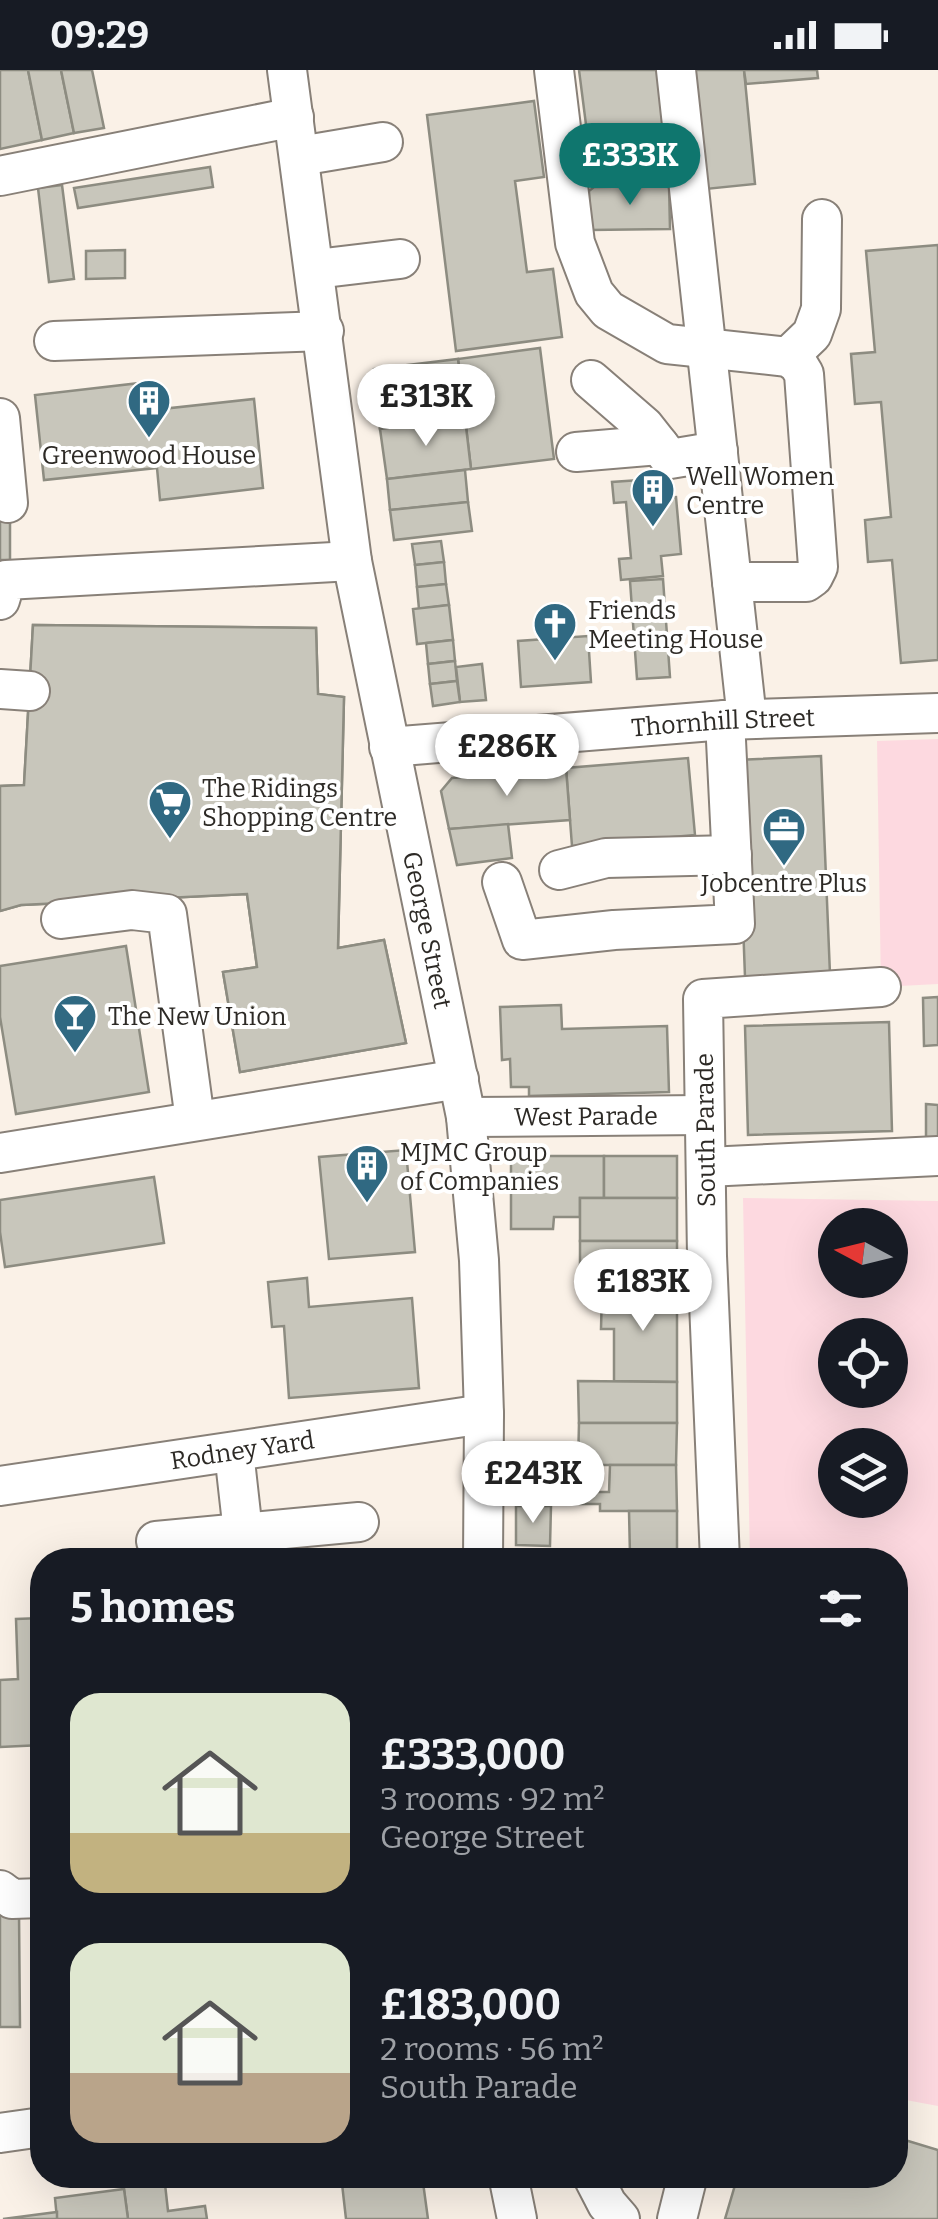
<!DOCTYPE html>
<meta charset="utf-8">
<style>
:root{--surface:#171b24;--page:#242831;--text:#f1f3f6;--muted:#9ea1a6;--accent:#0f766e}
body{margin:0;font-family:Bitter,serif;background:var(--page);color:var(--text);height:100vh;display:flex;flex-direction:column;font-size:38px;white-space:nowrap}
*{box-sizing:border-box;margin:0}
p{font-size:32px;color:var(--muted)}
.icon{flex:none;width:55px;height:55px;fill:none;stroke:currentColor;stroke-width:2;stroke-linecap:round;stroke-linejoin:round}
.map{position:relative;flex:1;overflow:hidden}
.sheet{position:absolute;left:30px;top:1478px;width:878px;height:640px;display:flex;flex-direction:column;background:var(--surface);border-radius:40px;box-shadow:0 10px 40px #0002}
.sheet>*{flex:none}
.needle{width:65px;rotate:277deg}
.tools{position:absolute;left:818px;top:1138px;display:grid;gap:20px}
.tools a{display:grid;place-items:center;width:90px;height:90px;border-radius:50%;background:var(--surface);box-shadow:0 10px 40px #0002;font-size:50px}
.price{position:absolute;translate:-50% -85px;padding:0 22px;border-radius:35px;background:#fff;color:#222;font-size:32px;line-height:65px;filter:drop-shadow(0 2px 5px #0008)}
.price::after{content:'';position:absolute;left:50%;top:60px;width:30px;height:22px;margin-left:-15px;background:inherit;clip-path:polygon(0 0,100% 0,50% 100%)}
.price.on{background:var(--accent);color:#fff}
ul{padding:0;list-style:none}
li{display:flex;align-items:center;gap:30px;height:250px;padding:0 40px}
li span{display:grid;place-items:center;flex:none;width:280px;height:200px;border-radius:30px;color:#555}
li>.icon{margin-inline-start:auto}
span .icon{width:120px;height:120px;fill:#fffc;stroke-width:1}
li b{font-size:42px}
h2{display:flex;justify-content:space-between;align-items:center;height:120px;padding:0 40px;font-size:42px}
.status{display:flex;justify-content:space-between;align-items:center;height:70px;padding:0 50px;background:var(--surface);direction:ltr}
.status svg{height:28px;fill:currentColor}
.map>svg:first-child{display:block}
</style>
<div class="status"><b>09:29</b><svg viewBox="0 0 49 12"><path d="M0 12V9h3v3zM5 12V6h3v6zM10 12V3h3v9zM15 12V0h3v12zM26 1h20v11H26zM47 4h2v5h-2z"/></svg></div>
<div class="map">
<svg width="938" height="2149" viewBox="0 0 938 2149">
<rect width="100%" height="100%" fill="#faf1e7"/>
<g fill="#fdd9e0" fill-rule="evenodd">
<polygon points="938,669 938,914 881,917 877,671"/>
<path d="M 743,1128 L 938,1131 L 938,2036 L 895,2028 L 895,1490 L 750,1490 ZM 835,1155 L 890,1155 L 890,1210 L 835,1210 ZM 835,1265 L 890,1265 L 890,1320 L 835,1320 ZM 835,1375 L 890,1375 L 890,1430 L 835,1430 Z"/>
</g>
<g fill="#c8c6bb" stroke="#8d8c81" stroke-width="2.5">
<polygon points="0,0 28,0 42,70 0,79"/>
<polygon points="28,0 61,0 74,63 42,70"/>
<polygon points="61,0 92,0 104,58 74,63"/>
<polygon points="579,0 659,0 669,116 594,117"/>
<polygon points="685,0 744,0 755,114 696,120"/>
<polygon points="744,0 817,0 818,8 746,14"/>
<polygon points="534,31 544,107 515,111 527,202 553,199 562,267 456,281 427,45"/>
<polygon points="210,97 213,117 78,138 74,118"/>
<polygon points="62,115 74,209 49,212 38,118"/>
<polygon points="669,116 670,159 590,160 589,121 594,117"/>
<polygon points="938,175 938,590 901,593 892,490 868,492 865,450 891,447 881,332 855,334 851,284 875,282 866,181"/>
<polygon points="125,180 125,208 86,209 86,181"/>
<polygon points="540,278 554,389 471,399 458,289"/>
<polygon points="458,289 465,348 380,359 374,299"/>
<polygon points="140,313 143,341 254,329 263,418 160,430 157,398 44,410 35,325"/>
<polygon points="465,348 471,399 387,409 380,359"/>
<polygon points="465,400 468,432 390,440 387,409"/>
<polygon points="654,409 656,429 676,427 681,484 661,486 663,506 621,510 619,489 631,488 626,432 614,433 612,412"/>
<polygon points="468,432 472,461 394,470 390,440"/>
<rect x="0" y="444" width="10" height="46"/>
<polygon points="441,471 444,492 415,495 412,474"/>
<polygon points="444,492 446,514 417,517 415,495"/>
<polygon points="663,509 670,607 637,609 630,511"/>
<polygon points="446,514 449,535 419,539 417,517"/>
<polygon points="449,535 453,570 417,574 413,539"/>
<polygon points="33,555 316,558 318,624 344,627 338,878 384,870 406,973 240,1002 223,902 257,897 247,824 21,835 0,841 0,716 24,715"/>
<polygon points="33,555 316,558 318,624 344,627 338,878 384,870 406,973 240,1002 223,902 257,897 247,824 21,835 0,841 0,716 24,715"/>
<polygon points="588,566 591,612 521,617 518,571"/>
<polygon points="453,570 455,591 428,594 426,573"/>
<polygon points="455,591 457,611 430,614 428,594"/>
<polygon points="482,594 486,630 460,632 456,597"/>
<polygon points="457,611 460,632 433,636 430,614"/>
<polygon points="821,686 830,904 745,907 737,690"/>
<polygon points="688,688 695,765 572,776 566,698"/>
<polygon points="566,698 570,750 449,759 441,721 452,708"/>
<polygon points="508,754 512,788 457,795 449,759"/>
<polygon points="126,876 149,1022 16,1044 0,947 0,896"/>
<polygon points="938,927 938,975 924,976 923,928"/>
<polygon points="561,935 562,959 667,956 669,1022 529,1026 529,1017 511,1017 510,989 502,990 500,937"/>
<polygon points="889,952 892,1061 748,1065 745,956"/>
<polygon points="926,1034 938,1035 938,1071 926,1071"/>
<polygon points="406,1080 415,1182 329,1189 319,1087"/>
<polygon points="511,1086 604,1086 604,1128 580,1128 580,1147 554,1147 553,1159 511,1159"/>
<rect x="604" y="1086" width="73" height="42"/>
<polygon points="154,1107 164,1173 5,1197 0,1162 0,1130"/>
<rect x="580" y="1128" width="97" height="43"/>
<polygon points="580,1171 677,1171 677,1220 580,1221"/>
<polygon points="307,1208 309,1237 412,1228 419,1318 289,1328 284,1256 272,1257 268,1212"/>
<polygon points="602,1220 677,1220 677,1312 614,1311 614,1259 601,1259"/>
<polygon points="578,1311 677,1312 677,1353 579,1353"/>
<polygon points="579,1353 677,1353 676,1395 578,1395"/>
<polygon points="610,1395 676,1395 677,1441 600,1441 600,1434 565,1434 565,1403 592,1402 593,1422 609,1422"/>
<polygon points="516,1436 551,1436 550,1476 516,1475"/>
<polygon points="629,1441 677,1441 677,1490 568,1490 568,1485 630,1485"/>
<polygon points="519,1481 563,1482 562,1490 519,1490"/>
<polygon points="42,1548 42,1675 0,1677 0,1610 18,1609 16,1549"/>
<polygon points="0,1842 19,1842 20,1957 0,1957"/>
<polygon points="895,2067 938,2080 938,2149 725,2149 738,2105 895,2105"/>
<polygon points="122,2105 164,2105 168,2141 205,2136 207,2149 128,2149"/>
<polygon points="341,2105 422,2105 428,2149 346,2149"/>
<polygon points="124,2119 128,2149 57,2149 55,2128"/>
<polygon points="57,2142 57,2149 3,2149"/>
</g>
<g fill="none" stroke-linecap="round" stroke-linejoin="round">
<defs>
<g id="minor">
<path id="s1" d="M 287,0 L 352,491 L 466,1047 L 479,1190 L 484,1344 L 483,1490"/>
<polyline points="554,0 575,173 594,223 608,240 667,274 788,287 798,294 804,304 818,497 813,507 806,512 732,512"/>
<polyline points="676,0 747,649"/>
<polyline points="300,86 383,72"/>
<polyline points="0,106 294,47"/>
<polyline points="316,199 400,189"/>
<polyline points="54,271 324,261"/>
<polyline points="788,287 812,264 821,239 822,149"/>
<polyline points="591,310 644,356 670,389 718,381"/>
<polyline points="0,348 8,433"/>
<polyline points="576,382 659,375"/>
<polyline points="0,530 6,510 352,491"/>
<polyline points="0,619 30,621"/>
<path id="s2" d="M 389,677 L 725,650 L 938,643"/>
<polyline points="559,800 606,788 732,785"/>
<polyline points="502,812 522,870 614,860 735,854 725,650"/>
<polyline points="61,849 132,840 167,844 195,1050"/>
<path id="s3" d="M 466,1047 L 704,1045"/>
<polyline points="0,1083 459,1009"/>
<polyline points="707,1097 938,1086"/>
<polyline points="234,1382 243,1462"/>
<path id="s4" d="M 0,1416 L 484,1344"/>
<polyline points="156,1471 359,1452"/>
<polyline points="720,1490 707,1186 703,929 881,917"/>
<polyline points="0,1820 12,1829 42,1828"/>
<polyline points="0,2063 42,2057"/>
<polyline points="508,2105 517,2149"/>
<polyline points="592,2105 607,2134 620,2149"/>
<polyline points="677,2149 688,2105"/>
</g>
</defs>
<use href="#minor" stroke="#888078" stroke-width="42"/>
<use href="#minor" stroke="#fff" stroke-width="38"/>
</g>
<defs>
<symbol id="building-pin" viewBox="-11 -11 22 30"><path d="M0 17L-7.5 6A9.5 9.5 0 1 1 7.5 6Z" fill="#306982" stroke="#fff"/><path d="M-4-6H4V6H1V3H-1V6H-4ZM-2.5-4.3h1.7v1.8h-1.7ZM.8-4.3h1.7v1.8H.8ZM-2.5-1h1.7V.8h-1.7ZM.8-1h1.7V.8H.8Z" fill="#fff"/></symbol>
<symbol id="church-pin" viewBox="-11 -11 22 30"><path d="M0 17L-7.5 6A9.5 9.5 0 1 1 7.5 6Z" fill="#306982" stroke="#fff"/><path d="M-1.2-6h2.4v3.5h3.3v2.4h-3.3V6h-2.4V-.1h-3.3v-2.4h3.3Z" fill="#fff"/></symbol>
<symbol id="supermarket-pin" viewBox="-11 -11 22 30"><path d="M0 17L-7.5 6A9.5 9.5 0 1 1 7.5 6Z" fill="#306982" stroke="#fff"/><path d="M-6-5.5h2.5l.6 2H6L4.5 2H-2.5L-4.4-4H-6ZM-1.5 3.2a1.3 1.3 0 1 0 .1 0ZM3 3.2a1.3 1.3 0 1 0 .1 0Z" fill="#fff"/></symbol>
<symbol id="office-pin" viewBox="-11 -11 22 30"><path d="M0 17L-7.5 6A9.5 9.5 0 1 1 7.5 6Z" fill="#306982" stroke="#fff"/><path d="M-6-3h4V-5.5h4V-3h4V5H-6ZM-1-4.5V-3h2v-1.5ZM-6 0V1H6V0Z" fill="#fff"/></symbol>
<symbol id="bar-pin" viewBox="-11 -11 22 30"><path d="M0 17L-7.5 6A9.5 9.5 0 1 1 7.5 6Z" fill="#306982" stroke="#fff"/><path d="M-6-5H6L.8 .8V4.5H3.5V6h-7V4.5H-.8V.8Z" fill="#fff"/></symbol>
</defs>
<g fill-rule="evenodd">
<use href="#building-pin" x="124" y="306" width="50" height="68"/>
<use href="#building-pin" x="628" y="395" width="50" height="68"/>
<use href="#church-pin" x="530" y="529" width="50" height="68"/>
<use href="#supermarket-pin" x="145" y="707" width="50" height="68"/>
<use href="#office-pin" x="759" y="734" width="50" height="68"/>
<use href="#bar-pin" x="50" y="921" width="50" height="68"/>
<use href="#building-pin" x="342" y="1071" width="50" height="68"/>
</g>
<g text-anchor="middle" stroke-width="8" stroke-linejoin="round" paint-order="stroke">
<g font-size="25" fill="#2d2a26" stroke="#fff" text-anchor="start">
<text x="149" y="394" text-anchor="middle">Greenwood House</text>
<text x="686" y="415">Well Women<tspan x="686" dy="29">Centre</tspan></text>
<text x="588" y="549">Friends<tspan x="588" dy="29">Meeting House</tspan></text>
<text x="202" y="727">The Ridings<tspan x="202" dy="29">Shopping Centre</tspan></text>
<text x="784" y="822" text-anchor="middle">Jobcentre Plus</text>
<text x="108" y="955">The New Union</text>
<text x="400" y="1091">MJMC Group<tspan x="400" dy="29">of Companies</tspan></text>
</g>
<g font-size="25" fill="#2d2a26" stroke="#fff">
<text dy="9" stroke="none"><textPath href="#s2" startOffset="335">Thornhill Street</textPath></text>
<text dy="9" stroke="none"><textPath href="#s1" startOffset="872">George Street</textPath></text>
<text dy="9" stroke="none"><textPath href="#s3" startOffset="120">West Parade</textPath></text>
<text transform="translate(705 1060) rotate(-91)" y="9">South Parade</text>
<text dy="9" stroke="none"><textPath href="#s4" startOffset="245">Rodney Yard</textPath></text>
</g>
</g>
</svg>
<div class="tools">
<a><svg class="needle" viewBox="-14 -14 28 28"><path d="M0-13l5 13h-10z" fill="#e53935"/><path d="M0 13l5-13h-10z" fill="#9ea1a6"/></svg></a>
<a><svg class="icon" aria-label="locate" viewBox="0 0 24 24"><circle cx="12" cy="12" r="6"/><path d="M12 2v4M12 18v4M2 12h4M18 12h4"/></svg></a>
<a><svg class="icon" aria-label="layers" viewBox="0 0 24 24"><path d="M12 4l9 5-9 5-9-5zM3 14l9 5 9-5"/></svg></a>
</div>
<b class="price on" style="left:630px;top:138px">£333K</b>
<b class="price" style="left:426px;top:379px">£313K</b>
<b class="price" style="left:507px;top:729px">£286K</b>
<b class="price" style="left:643px;top:1264px">£183K</b>
<b class="price" style="left:533px;top:1456px">£243K</b>
<section class="sheet">
<h2>5 homes<svg class="icon" aria-label="filters" viewBox="0 0 24 24"><path d="M4 7h16M4 17h16"/><circle cx="9" cy="7" r="2"/><circle cx="15" cy="17" r="2"/></svg></h2>
<ul>
<li><span style="background:linear-gradient(#dfe7d0 70%,#c2b280 0)"><svg class="icon" aria-label="home" viewBox="0 0 24 24"><path d="M3 11l9-7 9 7M6 9v11h12V9"/></svg></span><div><b>£333,000</b><p>3 rooms · 92 m²</p><p>George Street</p></div></li>
<li><span style="background:linear-gradient(#dfe7d0 65%,#b9a48a 0)"><svg class="icon" aria-label="home" viewBox="0 0 24 24"><path d="M3 11l9-7 9 7M6 9v11h12V9"/></svg></span><div><b>£183,000</b><p>2 rooms · 56 m²</p><p>South Parade</p></div></li>
</ul>
</section>
</div>
